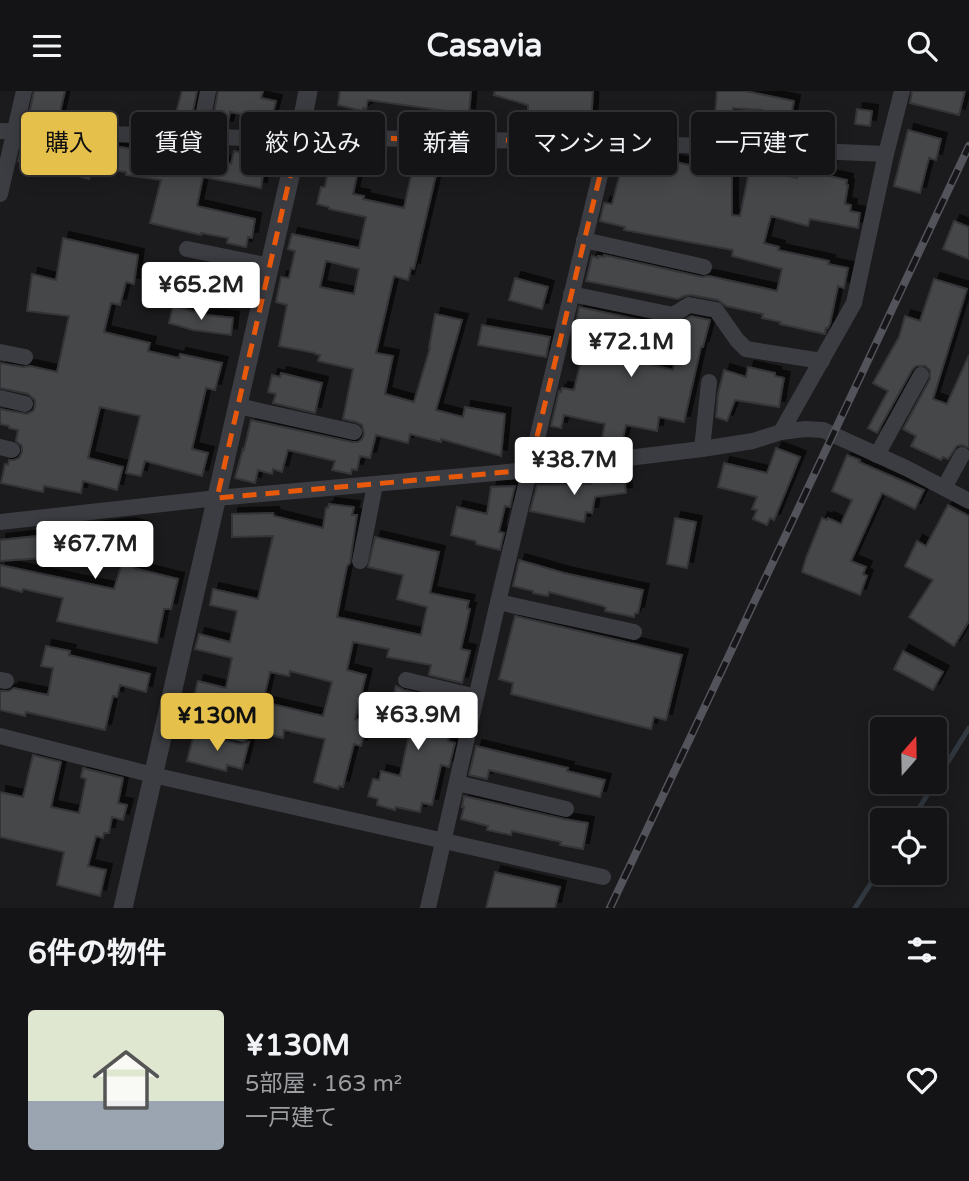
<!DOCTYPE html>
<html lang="ja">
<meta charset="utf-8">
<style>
:root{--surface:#141416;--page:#212123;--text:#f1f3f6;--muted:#9d9ea1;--line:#333335;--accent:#e5c04a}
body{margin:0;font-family:"Varela Round","Noto Sans JP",sans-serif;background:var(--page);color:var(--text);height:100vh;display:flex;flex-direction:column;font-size:26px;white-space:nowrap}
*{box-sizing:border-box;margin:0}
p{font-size:23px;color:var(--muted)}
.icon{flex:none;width:38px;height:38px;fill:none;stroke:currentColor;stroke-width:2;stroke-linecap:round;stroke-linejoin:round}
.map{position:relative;height:817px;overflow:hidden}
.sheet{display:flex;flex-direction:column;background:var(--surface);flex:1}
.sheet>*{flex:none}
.banner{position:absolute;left:21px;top:21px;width:928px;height:63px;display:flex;gap:14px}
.needle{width:46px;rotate:20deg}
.controls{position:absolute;left:870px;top:626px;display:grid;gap:14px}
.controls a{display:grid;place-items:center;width:77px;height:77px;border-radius:7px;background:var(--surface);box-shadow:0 4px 18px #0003,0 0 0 2px var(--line);font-size:35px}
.price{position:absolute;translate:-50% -60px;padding:0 16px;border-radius:7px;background:#fff;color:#222;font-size:23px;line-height:46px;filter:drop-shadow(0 2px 4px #0008)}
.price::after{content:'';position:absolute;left:50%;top:42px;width:21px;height:16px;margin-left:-10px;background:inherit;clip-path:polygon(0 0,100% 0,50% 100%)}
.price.current{background:var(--accent);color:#111}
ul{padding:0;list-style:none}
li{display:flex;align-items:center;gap:21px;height:175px;padding:0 28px}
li+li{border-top:2px solid var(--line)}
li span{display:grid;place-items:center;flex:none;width:196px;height:140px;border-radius:7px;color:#555}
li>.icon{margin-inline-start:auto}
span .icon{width:84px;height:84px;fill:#fffc;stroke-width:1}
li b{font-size:30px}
h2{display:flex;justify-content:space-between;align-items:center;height:84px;padding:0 28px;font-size:30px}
.chip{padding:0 24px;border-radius:7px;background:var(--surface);box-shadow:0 4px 18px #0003,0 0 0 2px var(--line);font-size:24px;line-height:63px}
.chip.current{background:var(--accent);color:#111}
header{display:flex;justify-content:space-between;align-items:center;height:91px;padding:0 28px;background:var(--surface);font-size:32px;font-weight:800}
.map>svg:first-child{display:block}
</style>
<header><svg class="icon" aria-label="menu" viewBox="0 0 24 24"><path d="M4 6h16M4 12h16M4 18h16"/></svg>Casavia<svg class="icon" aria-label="search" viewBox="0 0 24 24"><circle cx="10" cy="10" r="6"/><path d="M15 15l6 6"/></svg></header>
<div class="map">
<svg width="969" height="817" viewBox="0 0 969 817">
<defs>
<filter id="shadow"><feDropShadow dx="6" dy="-6" stdDeviation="0" flood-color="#0009"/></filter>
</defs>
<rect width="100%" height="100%" fill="#1b1b1d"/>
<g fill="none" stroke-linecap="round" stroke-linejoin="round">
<g stroke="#313840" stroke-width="5">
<polyline points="911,730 969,637"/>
<polyline points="855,817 882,775"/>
</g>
</g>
<g fill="#45464a" stroke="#353539" stroke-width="2" fill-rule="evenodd" filter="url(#shadow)">
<polygon points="34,0 65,0 58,30 29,24"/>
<polygon points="182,0 197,0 190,35 173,33"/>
<polygon points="218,0 263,0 261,7 276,10 271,29 230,21 227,36 212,34"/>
<polygon points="340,0 471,0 469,23 368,9 366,18 363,17 363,20 338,14"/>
<polygon points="495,0 593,0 591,33 574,33 574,28 566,27 566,25 528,20 528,14 494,4"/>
<polygon points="717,0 745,0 794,10 789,36 760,30 762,19 733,17 732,46 711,45 711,26 715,26"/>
<polygon points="912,0 965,0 959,24 910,12"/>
<polygon points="857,18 872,20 870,35 855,33"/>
<polygon points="908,39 941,48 936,69 929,67 920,102 894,95"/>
<polygon points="23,52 66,54 66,60 98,69 100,53 166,63 167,58 231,73 234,60 266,66 261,97 203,86 197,115 255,128 252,147 248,146 246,156 227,152 228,147 201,142 201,144 150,132 161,89 126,84 126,81 97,77 97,74 93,74 89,88 68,82 70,74 21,74 21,71 18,70"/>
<path d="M 416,62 L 440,67 L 414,178 L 411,177 L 408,189 L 394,185 L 376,262 L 393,265 L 385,303 L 414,311 L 430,257 L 429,257 L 435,223 L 462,229 L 436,319 L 463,326 L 465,316 L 505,323 L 501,365 L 441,348 L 441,351 L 410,343 L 408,352 L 376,344 L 370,367 L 360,365 L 357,379 L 352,378 L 351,383 L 332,379 L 335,370 L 288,359 L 282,381 L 273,378 L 272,383 L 258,379 L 255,392 L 235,387 L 243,358 L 244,359 L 251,329 L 352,351 L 358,351 L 362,348 L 364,343 L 362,334 L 356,331 L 343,328 L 353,278 L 318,270 L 320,264 L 315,263 L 315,262 L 279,255 L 287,214 L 276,211 L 281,186 L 289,187 L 295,160 L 288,158 L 292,143 L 359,157 L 366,126 L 329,118 L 329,116 L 317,113 L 321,96 L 325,96 L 330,69 L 359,75 L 353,103 L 364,105 L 363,108 L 404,117 ZM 326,170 L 359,178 L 354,203 L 320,196 Z"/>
<polygon points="624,67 656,75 657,67 703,77 703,75 714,78 716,72 732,76 732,124 740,125 749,81 751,81 754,68 771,72 769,81 797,87 801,70 831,77 829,85 847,89 846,93 848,94 845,113 851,114 850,120 860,122 858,137 810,128 808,135 771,125 764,152 779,156 778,159 829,170 828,173 848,177 844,197 838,195 830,233 828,237 826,237 825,243 780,233 781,231 762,227 763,223 726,215 718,209 691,204 684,205 678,208 586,190 592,165 598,167 598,165 604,166 604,164 702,186 709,185 777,200 782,178 732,165 733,159 624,139 625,136 600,130 604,112 612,113"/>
<polygon points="954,130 969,136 969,168 943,158"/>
<polygon points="63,147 138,164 134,193 126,191 120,214 111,212 104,241 150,252 148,260 179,267 180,263 222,272 215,299 206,297 192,358 208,362 202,385 145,370 141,385 126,382 140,325 100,316 88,367 123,376 117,399 83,390 81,402 44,395 43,401 1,392 5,373 8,374 9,369 14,369 19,367 22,361 22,355 16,350 18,339 9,337 9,335 0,333 0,318 27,323 33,320 35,315 35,309 28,303 0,297 0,272 23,276 30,275 57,281 69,225 27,220 32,183 56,189"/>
<polygon points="515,187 548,196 542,218 509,209"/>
<polygon points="934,188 967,198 933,308 947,313 969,264 969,357 962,354 957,355 948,368 943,366 941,369 911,355 916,345 903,338 930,288 930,279 925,275 916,275 912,279 877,342 868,337 888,300 873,292 899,246 905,225 920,230"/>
<polygon points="173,215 207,224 233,227 231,244 193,239 169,232"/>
<polygon points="579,216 645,230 637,270 673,279 683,230 691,225 710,229 703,256 701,256 684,331 659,326 657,340 626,334 622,351 602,347 605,333 564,324 561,337 551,335 559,300 561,301 562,297 574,299 585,253 621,260 626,241 577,228"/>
<polygon points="482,234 550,246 546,266 478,254"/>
<polygon points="748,276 775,282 775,285 784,287 779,316 735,309 727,330 716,326 718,303 724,279 746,286"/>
<polygon points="281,282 322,292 315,322 273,312 276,303 268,301 272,284 280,286"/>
<polygon points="776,357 800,366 774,429 770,427 767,434 753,428 757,419 752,418 757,406 718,396 724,372 767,382"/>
<polygon points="847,364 860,369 859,371 924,399 915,418 882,402 851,470 866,476 863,483 867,485 860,504 802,481 806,467 822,427 827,429 828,427 841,433 852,409 832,400"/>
<polygon points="609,382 611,392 625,392 626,402 595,406 592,422 586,421 584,431 530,420 537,394 592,393 572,387"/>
<polygon points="515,395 510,416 505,415 499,441 504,442 500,459 476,453 476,450 451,444 457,416 487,423 491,396"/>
<path d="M 329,413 L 354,416 L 352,424 L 357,424 L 350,472 L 347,475 L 337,526 L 421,544 L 427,516 L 397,508 L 403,484 L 368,476 L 375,446 L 439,461 L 430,502 L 469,510 L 467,517 L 470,518 L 461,558 L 470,560 L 462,592 L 429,584 L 431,574 L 387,566 L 389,558 L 353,551 L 347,579 L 366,584 L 355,628 L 367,631 L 361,655 L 354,653 L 343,696 L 339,695 L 338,698 L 314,691 L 325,648 L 284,639 L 283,647 L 252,639 L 249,635 L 244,633 L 211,625 L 213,615 L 193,610 L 198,590 L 226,597 L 232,567 L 195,558 L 199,543 L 230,551 L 237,520 L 210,514 L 213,498 L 258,508 L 273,445 L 232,446 L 232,423 L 273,422 L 274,425 L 323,437 L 326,417 L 328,417 ZM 290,580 L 332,591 L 323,625 L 263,611 L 270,581 L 289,585 Z"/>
<polygon points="948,414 969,425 969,530 954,555 909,526 933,489 905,475 917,450 926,455"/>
<polygon points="675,427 696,431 687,477 667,473"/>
<polygon points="128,433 145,437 134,477 178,488 171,518 164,518 157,552 57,530 63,507 23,498 22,501 0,495 0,474 114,498 126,460 75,465 0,470 0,449 85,440 85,438"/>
<polygon points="519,469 564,482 643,499 638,522 635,522 634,526 605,520 606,517 603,515 549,501 548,505 533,502 533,500 513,495"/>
<polygon points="515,525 682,564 666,629 654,626 651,638 511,603 513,592 499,588"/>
<polygon points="46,555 70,560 69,564 150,583 146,601 120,594 117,606 113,605 105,639 26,621 25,625 0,619 0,600 9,600 14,597 48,604 53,577 41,575"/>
<polygon points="903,560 943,581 933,599 894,578"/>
<polygon points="396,595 404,599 457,612 448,650 455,652 449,676 441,674 432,714 422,712 420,721 396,716 395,719 377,714 378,708 368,705 373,688 379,689 381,680 400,685 413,626 390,621"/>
<polygon points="194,643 240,653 249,651 242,678 227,674 226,680 187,670"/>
<polygon points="476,655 568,677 567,680 605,689 600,706 489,679 487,688 469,684"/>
<polygon points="33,664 61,671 51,716 79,722 86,688 81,686 83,677 123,687 118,712 127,714 123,729 112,726 109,742 104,742 103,747 96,745 88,775 106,779 100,805 57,794 64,761 0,746 0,701 23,706"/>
<polygon points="464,705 564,728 588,732 583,758 560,754 561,751 512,740 511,744 487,739 488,735 461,728 464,716 462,716"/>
<polygon points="495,781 560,796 555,817 486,817"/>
</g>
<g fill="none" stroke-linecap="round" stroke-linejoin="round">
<g stroke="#3c3d42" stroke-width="16">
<polyline points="0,40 278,48 299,46 608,51 886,63"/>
<polyline points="199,46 208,0"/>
<polyline points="0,103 24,0"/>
<polyline points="584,149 704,176"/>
<polyline points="187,158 270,175"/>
<polyline points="571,203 673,224 689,214 716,219 737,249 746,258 822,270"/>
<polyline points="0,261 25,266"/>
<polyline points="0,307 25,313"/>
<polyline points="238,315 354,341"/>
<polyline points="781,341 854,212 886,63 902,0"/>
<polyline points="0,356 12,359"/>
<polyline points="702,358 709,291"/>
<polyline points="877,364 921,284"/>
<polyline points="944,397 962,364"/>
<polyline points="0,431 217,407 529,379 702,358 753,350 781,341 805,338 823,339 906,377 969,410"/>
<polyline points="360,470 375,394"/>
<polyline points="498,511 634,541"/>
<polyline points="0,589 6,590"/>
<polyline points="406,589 476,606"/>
<polyline points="167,626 242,643"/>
<polyline points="0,645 153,684 603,786"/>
<polyline points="457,692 566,718"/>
<polyline points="428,817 498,511 608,51"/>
</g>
<polyline stroke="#3c3d42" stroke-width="19" points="123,817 299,46 308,0"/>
<defs>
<polyline id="rail" points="610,817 969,55"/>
</defs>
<use href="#rail" stroke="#53545b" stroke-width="8"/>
<use href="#rail" stroke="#161618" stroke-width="5" stroke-dasharray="16" stroke-linecap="butt"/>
</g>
<path fill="none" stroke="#e8590c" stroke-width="5" stroke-dasharray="14 9" stroke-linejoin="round" d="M 299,46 L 608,51 L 529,379 L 217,407 Z"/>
</svg>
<div class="controls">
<a><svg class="needle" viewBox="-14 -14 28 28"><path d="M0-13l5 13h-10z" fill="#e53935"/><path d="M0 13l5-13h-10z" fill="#9d9ea1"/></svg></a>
<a><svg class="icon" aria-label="locate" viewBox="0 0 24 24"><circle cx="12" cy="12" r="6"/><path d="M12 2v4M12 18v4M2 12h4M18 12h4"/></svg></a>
</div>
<b class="price" style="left:201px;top:231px">¥65.2M</b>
<b class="price" style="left:631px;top:288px">¥72.1M</b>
<b class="price" style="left:574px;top:406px">¥38.7M</b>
<b class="price" style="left:95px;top:490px">¥67.7M</b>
<b class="price" style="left:418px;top:661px">¥63.9M</b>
<b class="price current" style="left:217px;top:662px">¥130M</b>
<div class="banner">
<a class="chip current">購入</a>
<a class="chip">賃貸</a>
<a class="chip">絞り込み</a>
<a class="chip">新着</a>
<a class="chip">マンション</a>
<a class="chip">一戸建て</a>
</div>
</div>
<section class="sheet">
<h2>6件の物件<svg class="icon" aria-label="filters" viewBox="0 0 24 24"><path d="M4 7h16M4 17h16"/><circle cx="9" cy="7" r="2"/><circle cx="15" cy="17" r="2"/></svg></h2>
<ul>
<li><span style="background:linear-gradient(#dfe7d0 65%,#9aa5b1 0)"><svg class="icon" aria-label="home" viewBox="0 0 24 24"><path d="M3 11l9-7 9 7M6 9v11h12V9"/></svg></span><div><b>¥130M</b><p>5部屋 · 163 m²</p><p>一戸建て</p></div><svg class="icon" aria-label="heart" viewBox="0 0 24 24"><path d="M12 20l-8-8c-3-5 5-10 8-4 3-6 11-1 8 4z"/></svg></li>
</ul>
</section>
